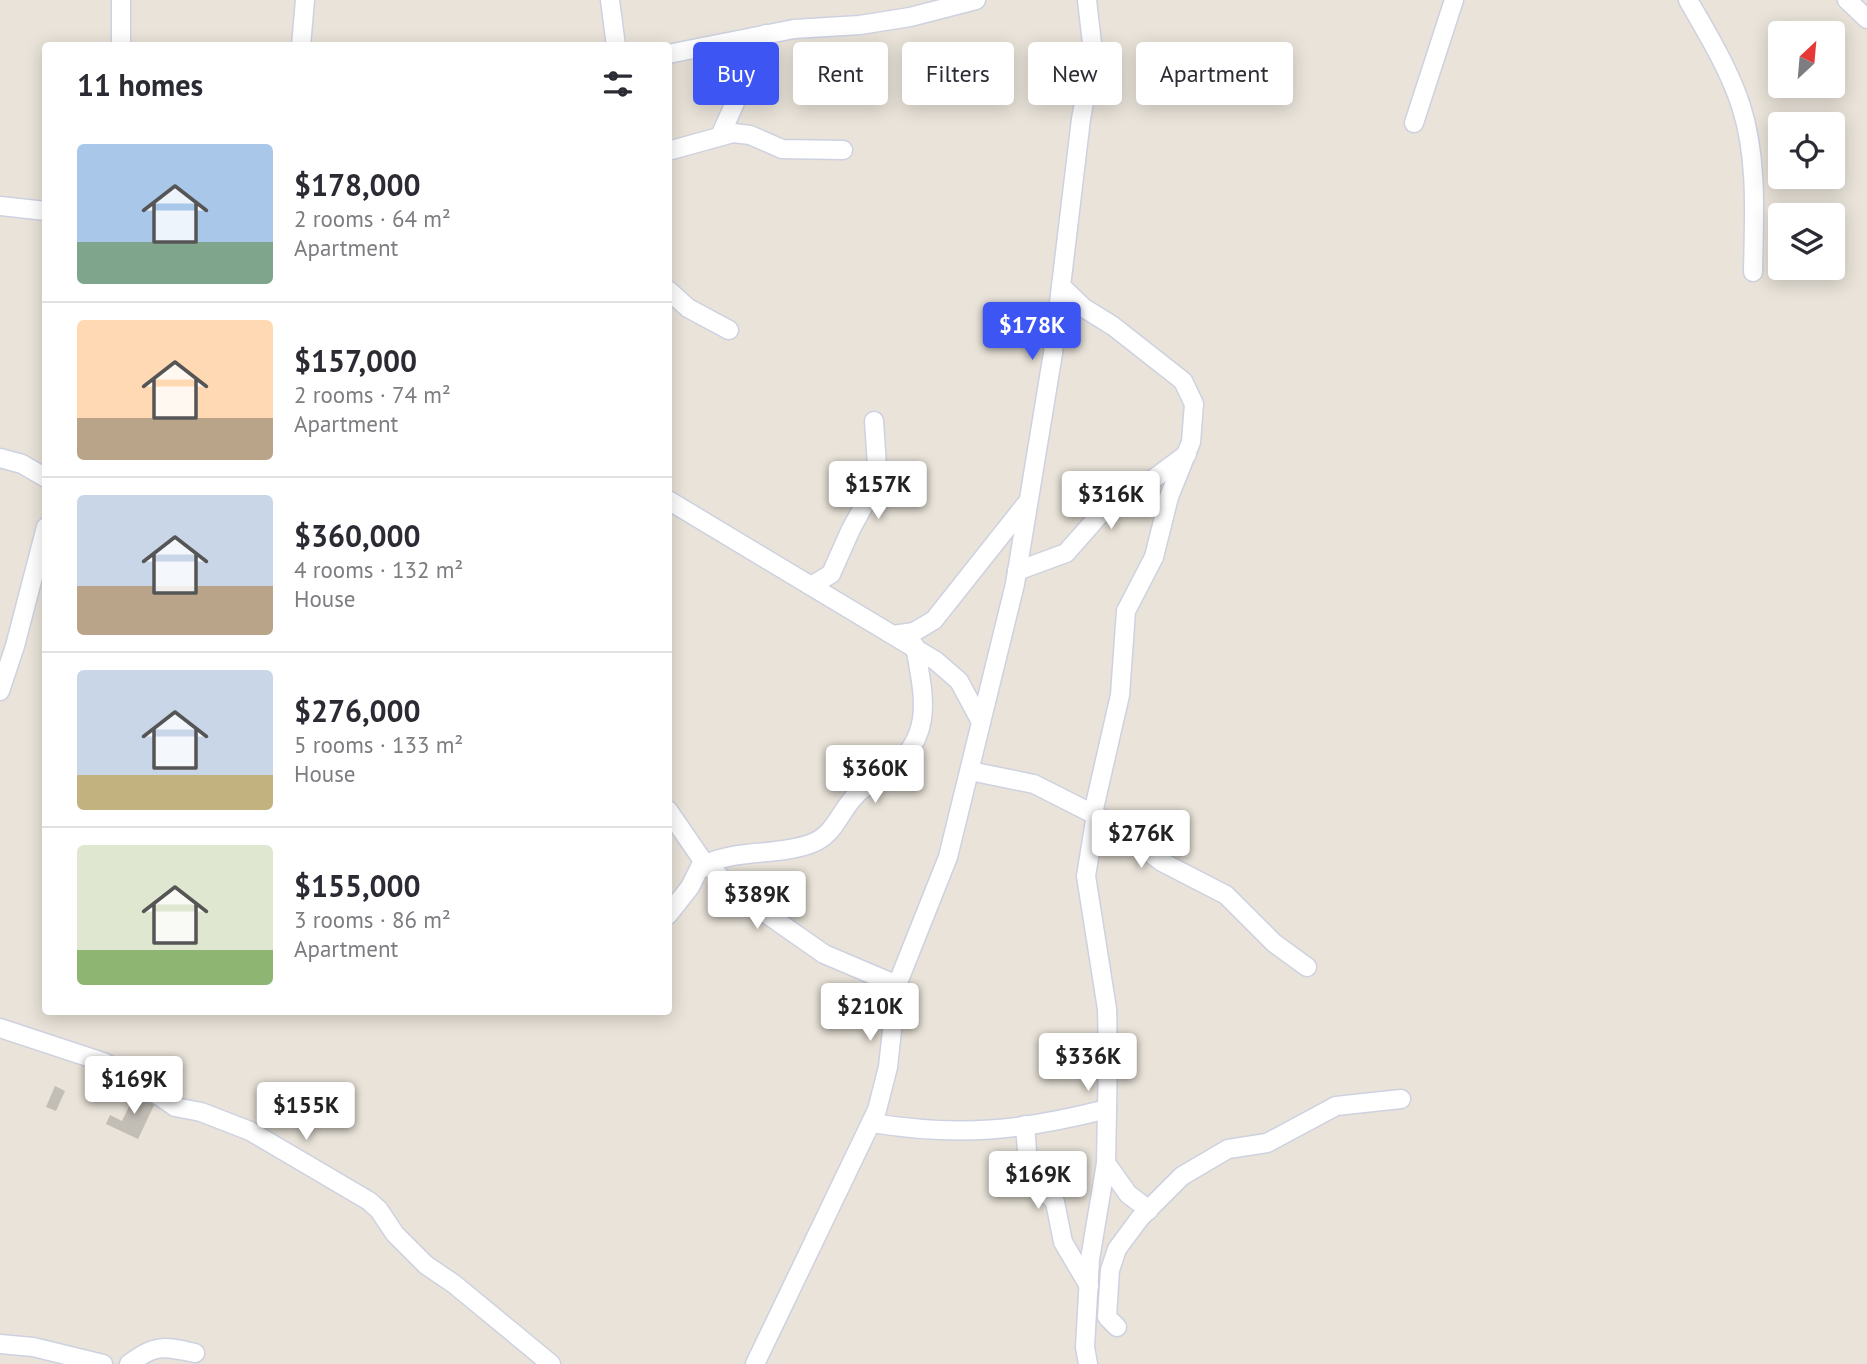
<!DOCTYPE html>
<meta charset="utf-8">
<style>
:root{--surface:#fff;--page:#f2f2f3;--text:#2b2b33;--muted:#7c7c81;--line:#e1e1e2;--accent:#3c55f3}
body{margin:0;font-family:"PT Sans",sans-serif;background:var(--page);color:var(--text);height:100vh;display:flex;flex-direction:column;font-size:26px;white-space:nowrap}
*{box-sizing:border-box;margin:0}
p{font-size:23px;color:var(--muted)}
.icon{flex:none;width:38px;height:38px;fill:none;stroke:currentColor;stroke-width:2;stroke-linecap:round;stroke-linejoin:round}
.map{position:relative;flex:1;overflow:hidden}
.panel{position:absolute;left:42px;top:42px;width:630px;height:973px;display:flex;flex-direction:column;background:var(--surface);border-radius:7px;box-shadow:0 4px 18px #0003}
.panel>*{flex:none}
.guide{position:absolute;left:693px;top:42px;width:665px;height:63px;display:flex;gap:14px}
.needle{width:46px;rotate:26deg}
.controls{position:absolute;left:1768px;top:21px;display:grid;gap:14px}
.controls a{display:grid;place-items:center;width:77px;height:77px;border-radius:7px;background:var(--surface);box-shadow:0 4px 18px #0003;font-size:35px}
.price{position:absolute;translate:-50% -60px;padding:0 16px;border-radius:7px;background:#fff;color:#222;font-size:23px;line-height:46px;filter:drop-shadow(0 2px 4px #0008)}
.price::after{content:'';position:absolute;left:50%;top:42px;width:21px;height:16px;margin-left:-10px;background:inherit;clip-path:polygon(0 0,100% 0,50% 100%)}
.price.selected{background:var(--accent);color:#fff}
ul{padding:0;list-style:none}
li{display:flex;align-items:center;gap:21px;height:175px;padding:0 35px}
li+li{border-top:2px solid var(--line)}
li span{display:grid;place-items:center;flex:none;width:196px;height:140px;border-radius:7px;color:#555}
li>.icon{margin-inline-start:auto}
span .icon{width:84px;height:84px;fill:#fffc;stroke-width:1}
li b{font-size:30px}
h2{display:flex;justify-content:space-between;align-items:center;height:84px;padding:0 35px;font-size:30px}
.tag{padding:0 24px;border-radius:7px;background:var(--surface);box-shadow:0 4px 18px #0003;font-size:24px;line-height:63px}
.tag.selected{background:var(--accent);color:#fff}
.map>svg:first-child{display:block}
</style>
<div class="map">
<svg width="1867" height="1364" viewBox="0 0 1867 1364">
<rect width="100%" height="100%" fill="#e9e3d9"/>
<g fill="#c2bdb5">
<polygon points="55,1086 65,1091 56,1111 46,1107"/>
<polygon points="136,1092 156,1101 138,1139 106,1124 110,1115 122,1121"/>
</g>
<g fill="none" stroke-linecap="round" stroke-linejoin="round">
<defs>
<g id="minor">
<polyline points="610,0 616,46"/>
<path d="M 1688,0 C 1707,33 1729,69 1741,106 C 1758,159 1754,217 1753,272"/>
<polyline points="1847,0 1867,19"/>
<polyline points="121,46 121,0"/>
<polyline points="301,46 305,0"/>
<polyline points="668,54 794,29 860,25 910,17 976,0"/>
<polyline points="1414,123 1454,0"/>
<polyline points="720,136 766,34"/>
<polyline points="668,151 733,133 750,135 782,149 843,150"/>
<polyline points="0,206 46,211"/>
<polyline points="1061,286 1084,308 1113,326 1183,381 1194,404 1191,442 1169,497 1154,557 1126,611 1120,695 1093,813"/>
<polyline points="668,290 688,308 729,330"/>
<polyline points="0,458 22,464 46,478"/>
<polyline points="668,500 936,661 959,681 980,720"/>
<polyline points="1017,571 1066,553 1103,511 1125,500 1187,454"/>
<polyline points="811,586 831,574 851,529 878,480 874,421"/>
<polyline points="893,635 914,632 934,620 1026,504"/>
<polyline points="0,691 15,646 46,527"/>
<polyline points="970,771 1034,784 1111,823 1162,862 1226,895 1274,943 1307,967"/>
<polyline points="668,810 703,861 741,896 824,954 897,985"/>
<path d="M 706,864 C 739,849 776,856 810,844 C 836,835 839,811 857,794 C 865,785 878,781 888,773 C 935,735 924,698 915,646"/>
<polyline points="668,915 690,887 703,861"/>
<polyline points="0,1028 103,1062 131,1076 175,1107 201,1112 250,1131 369,1201 379,1210 395,1234 426,1265 454,1284 551,1364"/>
<path d="M 872,1123 C 960,1137 1021,1131 1107,1109"/>
<polyline points="1025,1125 1028,1164 1034,1180 1055,1202 1063,1242 1089,1286"/>
<polyline points="1106,1163 1128,1194 1149,1210"/>
<polyline points="1117,1327 1107,1317 1110,1270 1117,1249 1140,1218 1182,1176 1228,1149 1267,1143 1336,1106 1401,1099"/>
<polyline points="0,1344 33,1347 103,1364"/>
<path d="M 129,1364 C 155,1344 164,1346 195,1353"/>
<polyline points="755,1364 877,1110 888,1067 897,985 948,857 1015,584 1053,353 1081,119 1093,52 1087,0"/>
<polyline points="1088,1364 1085,1347 1090,1259 1106,1163 1108,1055 1107,1009 1086,876 1096,815"/>
</g>
</defs>
<use href="#minor" stroke="#ced1e0" stroke-width="21"/>
<use href="#minor" stroke="#fff" stroke-width="18"/>
</g>
</svg>
<div class="controls">
<a><svg class="needle" viewBox="-14 -14 28 28"><path d="M0-13l5 13h-10z" fill="#e53935"/><path d="M0 13l5-13h-10z" fill="#7c7c81"/></svg></a>
<a><svg class="icon" aria-label="locate" viewBox="0 0 24 24"><circle cx="12" cy="12" r="6"/><path d="M12 2v4M12 18v4M2 12h4M18 12h4"/></svg></a>
<a><svg class="icon" aria-label="layers" viewBox="0 0 24 24"><path d="M12 4l9 5-9 5-9-5zM3 14l9 5 9-5"/></svg></a>
</div>
<b class="price selected" style="left:1032px;top:362px">$178K</b>
<b class="price" style="left:878px;top:521px">$157K</b>
<b class="price" style="left:1111px;top:531px">$316K</b>
<b class="price" style="left:875px;top:805px">$360K</b>
<b class="price" style="left:1141px;top:870px">$276K</b>
<b class="price" style="left:757px;top:931px">$389K</b>
<b class="price" style="left:870px;top:1043px">$210K</b>
<b class="price" style="left:1088px;top:1093px">$336K</b>
<b class="price" style="left:134px;top:1116px">$169K</b>
<b class="price" style="left:306px;top:1142px">$155K</b>
<b class="price" style="left:1038px;top:1211px">$169K</b>
<div class="guide">
<a class="tag selected">Buy</a>
<a class="tag">Rent</a>
<a class="tag">Filters</a>
<a class="tag">New</a>
<a class="tag">Apartment</a>
</div>
<section class="panel">
<h2>11 homes<svg class="icon" aria-label="filters" viewBox="0 0 24 24"><path d="M4 7h16M4 17h16"/><circle cx="9" cy="7" r="2"/><circle cx="15" cy="17" r="2"/></svg></h2>
<ul>
<li><span style="background:linear-gradient(#a9c7e8 70%,#7fa58c 0)"><svg class="icon" aria-label="home" viewBox="0 0 24 24"><path d="M3 11l9-7 9 7M6 9v11h12V9"/></svg></span><div><b>$178,000</b><p>2 rooms · 64 m²</p><p>Apartment</p></div></li>
<li><span style="background:linear-gradient(#ffd9b3 70%,#b9a48a 0)"><svg class="icon" aria-label="home" viewBox="0 0 24 24"><path d="M3 11l9-7 9 7M6 9v11h12V9"/></svg></span><div><b>$157,000</b><p>2 rooms · 74 m²</p><p>Apartment</p></div></li>
<li><span style="background:linear-gradient(#c9d6e8 65%,#b9a48a 0)"><svg class="icon" aria-label="home" viewBox="0 0 24 24"><path d="M3 11l9-7 9 7M6 9v11h12V9"/></svg></span><div><b>$360,000</b><p>4 rooms · 132 m²</p><p>House</p></div></li>
<li><span style="background:linear-gradient(#c9d6e8 75%,#c2b280 0)"><svg class="icon" aria-label="home" viewBox="0 0 24 24"><path d="M3 11l9-7 9 7M6 9v11h12V9"/></svg></span><div><b>$276,000</b><p>5 rooms · 133 m²</p><p>House</p></div></li>
<li><span style="background:linear-gradient(#dfe7d0 75%,#8fb573 0)"><svg class="icon" aria-label="home" viewBox="0 0 24 24"><path d="M3 11l9-7 9 7M6 9v11h12V9"/></svg></span><div><b>$155,000</b><p>3 rooms · 86 m²</p><p>Apartment</p></div></li>
</ul>
</section>
</div>
